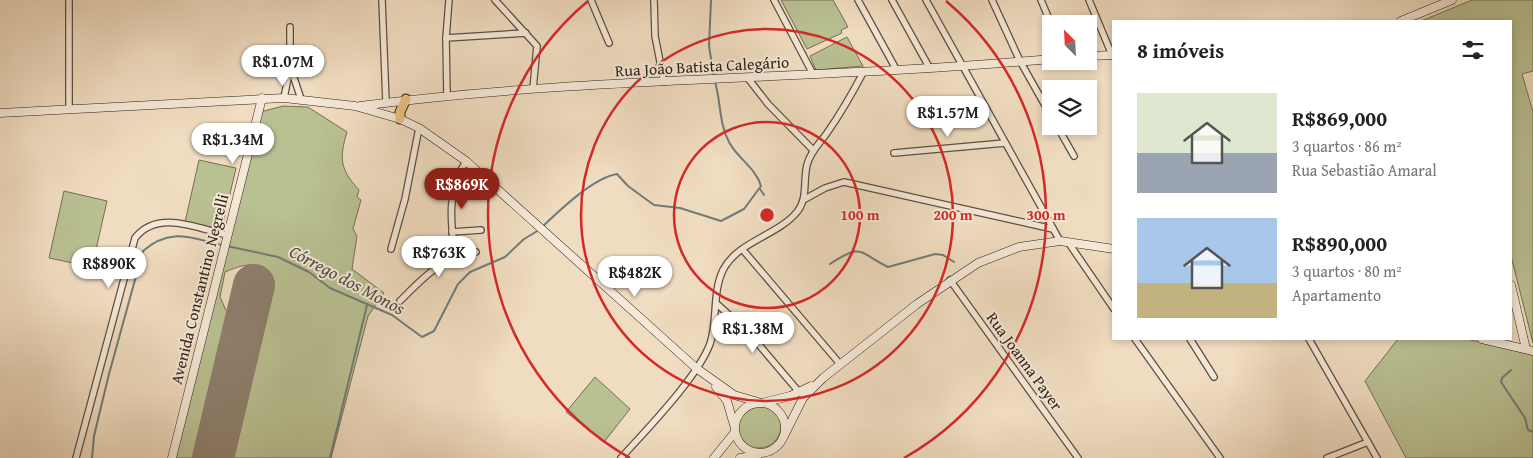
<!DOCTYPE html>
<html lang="pt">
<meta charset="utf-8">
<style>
:root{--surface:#fff;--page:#f2f2f2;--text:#222;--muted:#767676;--accent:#8f2418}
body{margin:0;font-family:"Gentium Book Plus",serif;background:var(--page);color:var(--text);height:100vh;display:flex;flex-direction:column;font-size:19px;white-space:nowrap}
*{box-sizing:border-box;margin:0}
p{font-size:16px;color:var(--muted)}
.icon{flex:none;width:28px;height:28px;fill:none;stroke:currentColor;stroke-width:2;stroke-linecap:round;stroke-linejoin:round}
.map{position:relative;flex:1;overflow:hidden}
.details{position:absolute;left:1112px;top:20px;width:400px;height:320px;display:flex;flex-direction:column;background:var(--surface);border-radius:0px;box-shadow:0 2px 8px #0003}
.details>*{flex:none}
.needle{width:32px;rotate:336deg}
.controls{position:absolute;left:1042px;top:15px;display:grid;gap:10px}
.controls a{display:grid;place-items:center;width:55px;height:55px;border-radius:0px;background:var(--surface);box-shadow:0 2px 8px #0003;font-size:25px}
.price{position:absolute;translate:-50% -42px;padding:0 11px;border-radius:18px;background:#fff;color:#222;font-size:16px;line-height:32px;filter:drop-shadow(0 1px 2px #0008)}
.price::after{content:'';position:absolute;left:50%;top:30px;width:15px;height:11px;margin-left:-8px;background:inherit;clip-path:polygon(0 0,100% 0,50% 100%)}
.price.on{background:var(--accent);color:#fff}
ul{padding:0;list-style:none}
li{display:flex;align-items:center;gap:15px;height:125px;padding:0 25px}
li span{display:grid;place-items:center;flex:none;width:140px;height:100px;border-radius:0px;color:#555}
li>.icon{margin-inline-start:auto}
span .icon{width:60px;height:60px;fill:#fffc;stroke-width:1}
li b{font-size:21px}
h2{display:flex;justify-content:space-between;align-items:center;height:60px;padding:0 25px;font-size:21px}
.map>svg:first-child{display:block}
</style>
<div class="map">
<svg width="1533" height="458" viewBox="0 0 1533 458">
<rect width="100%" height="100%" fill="#f0dcc0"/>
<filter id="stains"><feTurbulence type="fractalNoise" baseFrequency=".004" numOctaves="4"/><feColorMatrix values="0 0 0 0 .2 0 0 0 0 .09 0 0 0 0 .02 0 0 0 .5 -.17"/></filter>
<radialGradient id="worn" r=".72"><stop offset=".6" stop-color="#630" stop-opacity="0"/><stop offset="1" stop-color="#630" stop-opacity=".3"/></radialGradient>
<g fill="#b9c092" stroke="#737055">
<polygon points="781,0 833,0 848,27 841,30 842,33 807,49"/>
<polygon points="1472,0 1533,0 1533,71 1522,74 1533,112 1533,343 1511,256 1511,21 1421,21"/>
<polygon points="847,37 863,66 816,70 810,56"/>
<path d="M 283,106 L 308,107 L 347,132 C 339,159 340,169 359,190 L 357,197 L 361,200 L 353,229 L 357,236 L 352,269 L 384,293 L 368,316 L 331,458 L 227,458 L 272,275 C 258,259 242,265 225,272 L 220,297 L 231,321 L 199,458 L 175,458 L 260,112 Z"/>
<polygon points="199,160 236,168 222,228 205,227 185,222"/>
<polygon points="64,191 107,201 92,267 49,258"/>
<polygon points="1398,339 1467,339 1533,355 1533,458 1406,458 1365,381"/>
<polygon points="595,377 630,409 604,442 566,412"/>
<circle cx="759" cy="426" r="22"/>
</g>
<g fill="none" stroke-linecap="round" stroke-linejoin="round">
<g stroke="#707c79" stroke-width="2">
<polyline points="711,0 709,46 714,77"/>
<polyline points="760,189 764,195"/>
<path d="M 542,227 C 560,210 593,178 617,174 L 628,186 L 654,205 L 680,208 L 721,221 L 744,209 L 761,186 C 756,168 737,158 729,142 C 719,124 721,102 715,82"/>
<polyline points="227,246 278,257 309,272 330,288 392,315 422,337 434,331 458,284 470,272 505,257 524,239 539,230"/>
<path d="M 830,264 C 863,242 859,253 888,267 L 935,254 L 943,255 L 954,262"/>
<polyline points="1511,370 1502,378 1501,382 1525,418 1528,430 1533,432"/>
<path d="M 92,458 L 94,436 L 109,374 L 143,251 C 170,227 191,238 222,245"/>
<polyline points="330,458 367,305"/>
</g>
<polyline stroke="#8e7e6c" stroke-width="42" points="213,458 254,285"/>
<defs>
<g id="street">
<polyline points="382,0 386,102"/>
<polyline points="495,0 537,46 533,89"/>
<polyline points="591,0 609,43"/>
<polyline points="654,0 655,36 664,82"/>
<polyline points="774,0 813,74"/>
<polyline points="858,0 896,69"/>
<polyline points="892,0 929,67"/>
<polyline points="926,0 1060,241"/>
<polyline points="992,0 1020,61 1051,116"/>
<polyline points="1041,0 1051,24"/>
<polyline points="1089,0 1112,55"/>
<polyline points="446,38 526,33"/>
<polyline points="291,69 301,99"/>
<polyline points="747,77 768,104 813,150"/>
<polyline points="447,96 446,38 449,0"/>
<polyline points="284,98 290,67 290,27"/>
<polyline points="69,109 69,0"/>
<polyline points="1057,126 1074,156"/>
<polyline points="894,153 1005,143"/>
<polyline points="805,199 825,188 844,182 1053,229"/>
<polyline points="452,232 481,230"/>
<polyline points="1068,242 1114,309"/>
<polyline points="391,249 405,199 419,128"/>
<polyline points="743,250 840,364"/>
<path d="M 455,258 C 451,223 446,192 466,161"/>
<polyline points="950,280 1078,458"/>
<path d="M 400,301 C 429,272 436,263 476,252"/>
<polyline points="717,304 748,332 799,392"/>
<polyline points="1135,339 1220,458"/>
<polyline points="1190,339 1214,377"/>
<polyline points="1309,339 1377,458"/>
<path d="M 76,458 L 135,238 C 157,209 197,228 227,235"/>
<path d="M 621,458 C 646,430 697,378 710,344 C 718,320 712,293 723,270 C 738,241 777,236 797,212 C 808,199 803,181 807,165 C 810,152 820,143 827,133 C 841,113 853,92 864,71"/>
<polyline points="1327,458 1368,442"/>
</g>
<g id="secondary">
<polyline points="1401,21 1452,0"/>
<polyline points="1089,56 1114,55"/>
<path d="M 360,106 C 589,76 821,80 1051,59"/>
<polyline points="0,113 284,98 355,106 400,119 419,128 466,161 696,368 734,395 758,402"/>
<polyline points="1511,285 1526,349"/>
<polyline points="1482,339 1533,351"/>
<polyline points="716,387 727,401 734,425"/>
<polyline points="766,402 790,396 811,386"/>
<circle cx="760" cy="428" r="25"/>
<polyline points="784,436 803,398 823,378 917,304 978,263 1019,247 1060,241 1114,249"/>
<polyline points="172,458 262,98"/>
<polyline points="714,458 735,432"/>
<polyline points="740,458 758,455"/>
</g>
<polyline id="primary" points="400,119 400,112 406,99"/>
</defs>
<use href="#street" stroke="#5e4e42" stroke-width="8"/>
<use href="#secondary" stroke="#2d1f18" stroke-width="9"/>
<use href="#primary" stroke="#2d1f18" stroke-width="11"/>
<use href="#street" stroke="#f5e8d6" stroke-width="5.5"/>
<use href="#secondary" stroke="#f5e8d6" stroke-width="8"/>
<use href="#primary" stroke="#e8be80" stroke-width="9"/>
</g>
<g fill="none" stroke="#d62828" stroke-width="2.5">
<circle cx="767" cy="215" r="93"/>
<circle cx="767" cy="215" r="186"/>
<path d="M630 458A279 279 0 0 1 588 1M946 1A279 279 0 0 1 904 458"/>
</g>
<g text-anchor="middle" stroke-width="4" stroke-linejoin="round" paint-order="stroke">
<g font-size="16" fill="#2d1f18" stroke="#f5e8d6">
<text transform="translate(702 66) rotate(-3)" y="6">Rua João Batista Calegário</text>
<text transform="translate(199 289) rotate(-76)" y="6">Avenida Constantino Negrelli</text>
<text transform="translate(1025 361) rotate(54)" y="6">Rua Joanna Payer</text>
</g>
<g font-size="18" font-style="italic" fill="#4e4e48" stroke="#f5e8d6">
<text transform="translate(347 280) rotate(28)" y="6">Córrego dos Monos</text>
</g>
</g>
<circle cx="767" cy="215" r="8" fill="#d62828" stroke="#f5e8d6" stroke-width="2.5"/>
<g font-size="15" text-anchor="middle" font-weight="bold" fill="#d62828" stroke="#f5e8d6" stroke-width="4" stroke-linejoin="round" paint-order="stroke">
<text x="860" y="220">100 m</text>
<text x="953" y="220">200 m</text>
<text x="1046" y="220">300 m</text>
</g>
<rect width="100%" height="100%" filter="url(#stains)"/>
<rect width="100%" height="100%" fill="url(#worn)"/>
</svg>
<div class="controls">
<a><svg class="needle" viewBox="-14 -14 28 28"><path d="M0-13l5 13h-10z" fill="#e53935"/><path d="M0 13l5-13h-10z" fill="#767676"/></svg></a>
<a><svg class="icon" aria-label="layers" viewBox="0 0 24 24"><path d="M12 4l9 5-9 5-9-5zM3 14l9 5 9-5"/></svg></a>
</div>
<b class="price" style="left:283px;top:87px">R$1.07M</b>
<b class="price" style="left:948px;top:138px">R$1.57M</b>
<b class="price" style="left:233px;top:165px">R$1.34M</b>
<b class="price on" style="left:462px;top:210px">R$869K</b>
<b class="price" style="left:439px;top:278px">R$763K</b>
<b class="price" style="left:109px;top:289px">R$890K</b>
<b class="price" style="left:635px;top:298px">R$482K</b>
<b class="price" style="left:753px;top:354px">R$1.38M</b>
<section class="details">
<h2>8 imóveis<svg class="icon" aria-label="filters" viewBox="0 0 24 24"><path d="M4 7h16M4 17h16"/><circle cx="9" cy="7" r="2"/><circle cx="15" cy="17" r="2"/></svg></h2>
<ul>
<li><span style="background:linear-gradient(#dfe7d0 60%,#9aa5b1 0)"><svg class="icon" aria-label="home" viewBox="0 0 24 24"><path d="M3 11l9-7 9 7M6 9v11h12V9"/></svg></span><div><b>R$869,000</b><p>3 quartos · 86 m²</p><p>Rua Sebastião Amaral</p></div></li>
<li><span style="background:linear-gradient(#a9c7e8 65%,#c2b280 0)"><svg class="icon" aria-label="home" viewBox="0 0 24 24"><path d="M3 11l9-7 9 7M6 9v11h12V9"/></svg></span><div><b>R$890,000</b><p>3 quartos · 80 m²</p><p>Apartamento</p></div></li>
</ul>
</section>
</div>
